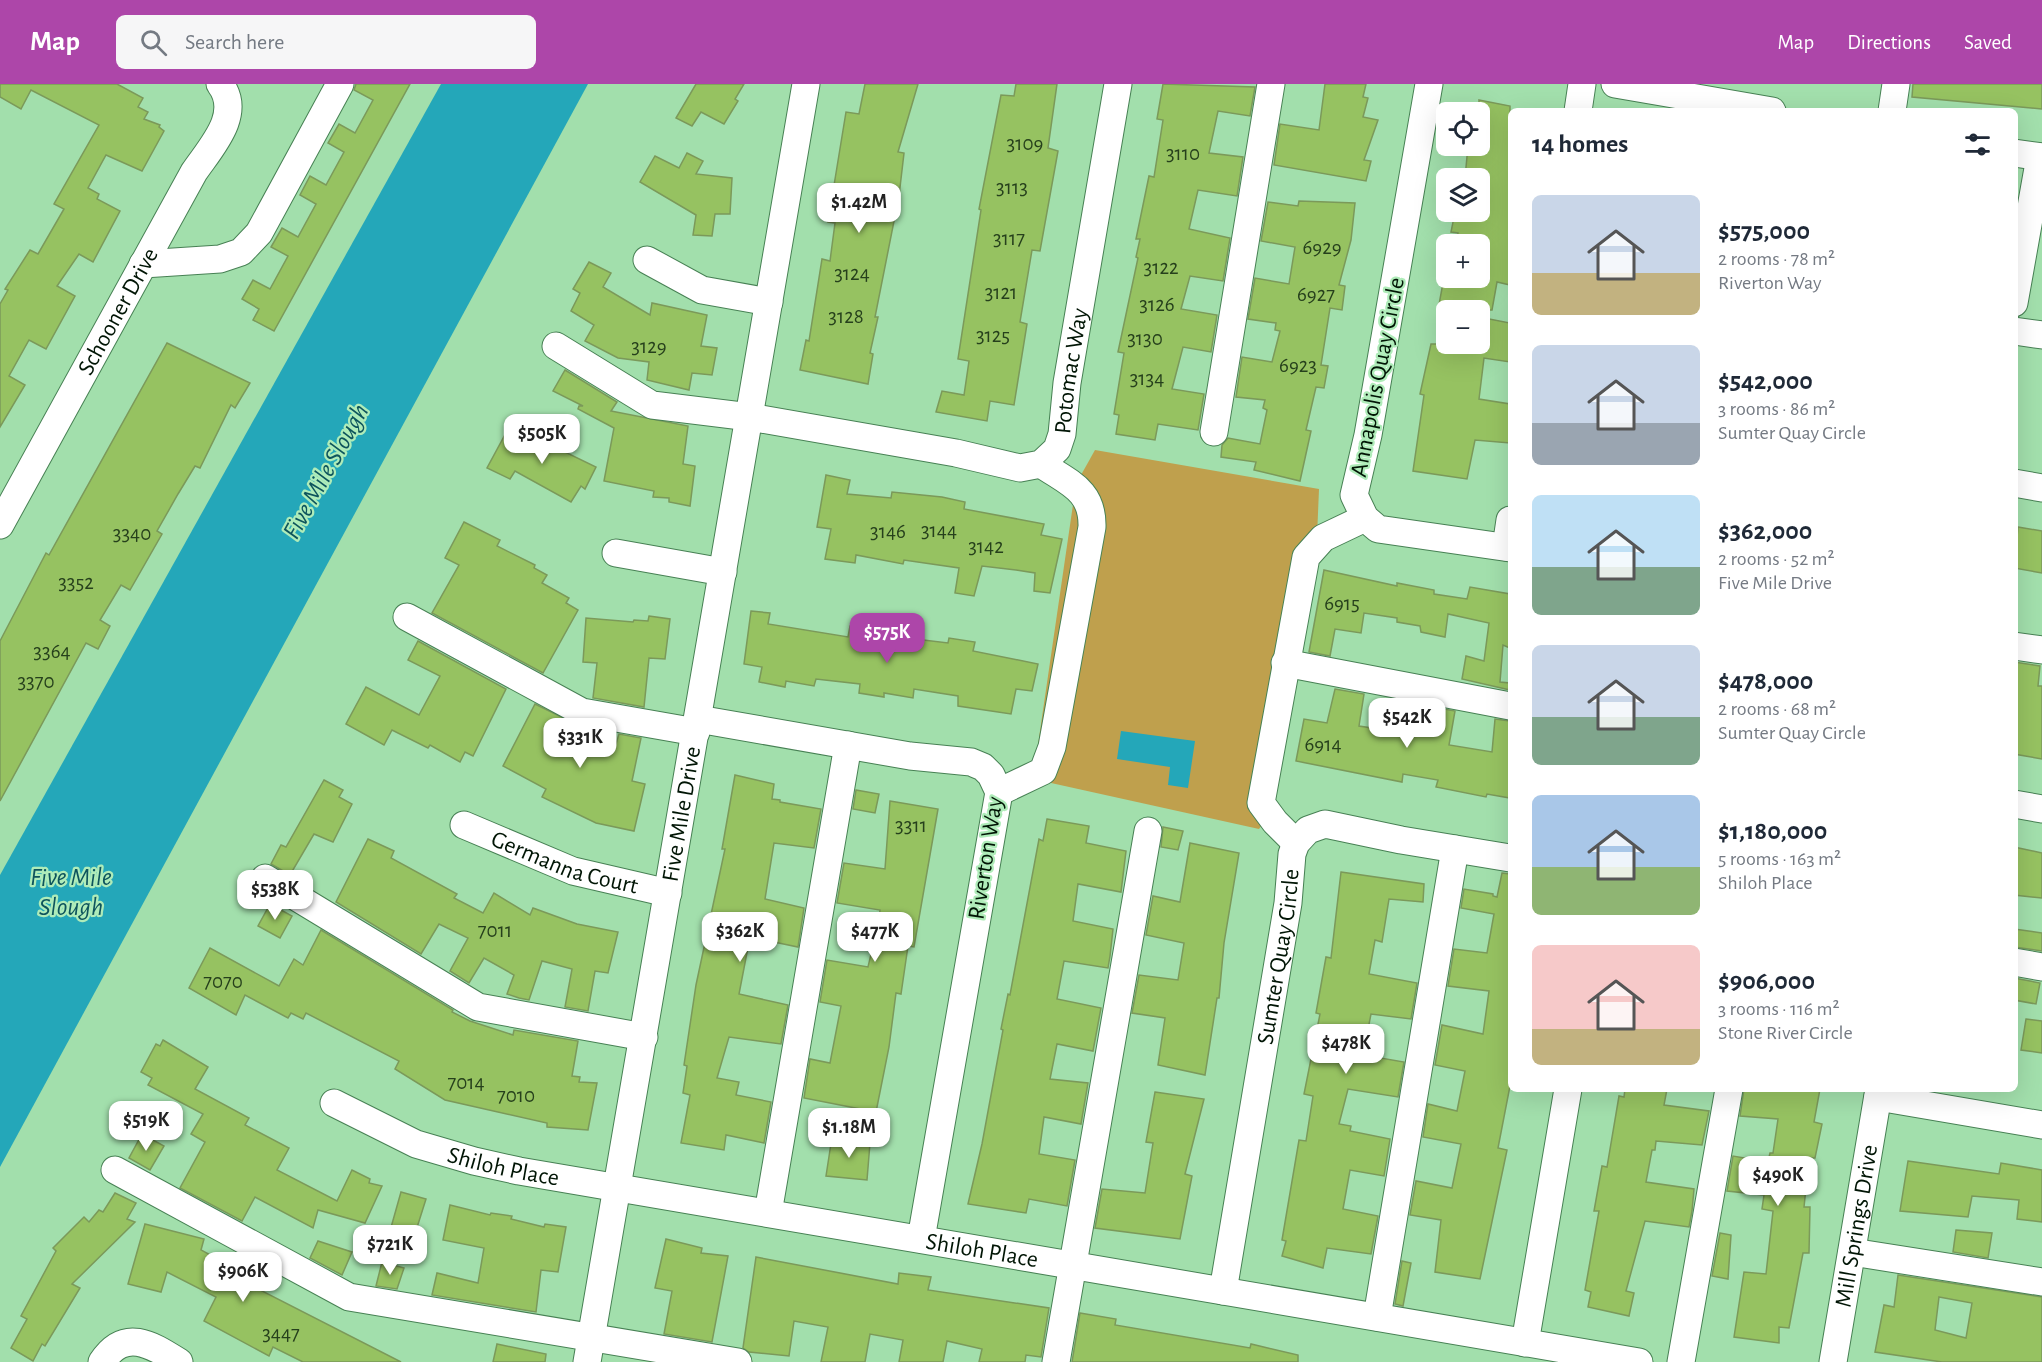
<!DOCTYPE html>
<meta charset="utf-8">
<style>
:root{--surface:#fff;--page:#f6f6f7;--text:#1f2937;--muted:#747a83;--accent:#ad46a9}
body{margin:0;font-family:"Alegreya Sans",sans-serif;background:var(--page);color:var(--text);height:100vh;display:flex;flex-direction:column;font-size:22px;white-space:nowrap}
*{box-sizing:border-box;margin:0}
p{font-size:20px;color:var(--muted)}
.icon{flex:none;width:33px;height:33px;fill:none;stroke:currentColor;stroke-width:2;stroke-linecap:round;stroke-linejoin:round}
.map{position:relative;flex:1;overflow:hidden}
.drawer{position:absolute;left:1508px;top:24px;width:510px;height:984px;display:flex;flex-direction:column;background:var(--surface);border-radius:9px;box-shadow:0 6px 24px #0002}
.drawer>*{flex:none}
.buttons{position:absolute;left:1436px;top:18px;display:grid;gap:12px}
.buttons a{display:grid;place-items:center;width:54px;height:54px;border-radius:9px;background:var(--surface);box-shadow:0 6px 24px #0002;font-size:30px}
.price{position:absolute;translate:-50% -51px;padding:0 14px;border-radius:12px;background:#fff;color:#222;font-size:20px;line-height:39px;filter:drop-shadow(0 2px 3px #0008)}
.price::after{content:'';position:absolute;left:50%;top:36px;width:18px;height:14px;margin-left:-9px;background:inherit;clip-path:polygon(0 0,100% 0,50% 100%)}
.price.current{background:var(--accent);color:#fff}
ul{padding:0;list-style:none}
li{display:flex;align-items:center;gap:18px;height:150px;padding:0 24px}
li span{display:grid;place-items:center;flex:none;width:168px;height:120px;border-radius:9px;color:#555}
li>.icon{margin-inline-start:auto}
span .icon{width:72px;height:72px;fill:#fffc;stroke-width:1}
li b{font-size:26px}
h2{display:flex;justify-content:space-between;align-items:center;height:72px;padding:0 24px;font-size:26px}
header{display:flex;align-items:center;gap:36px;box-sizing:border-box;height:84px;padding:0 30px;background:var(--accent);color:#fff}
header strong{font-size:28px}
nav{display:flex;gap:33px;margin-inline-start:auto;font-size:21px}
.search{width:420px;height:54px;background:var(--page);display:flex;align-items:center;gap:15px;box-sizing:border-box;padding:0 21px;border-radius:9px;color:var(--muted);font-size:22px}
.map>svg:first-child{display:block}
</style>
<header>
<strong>Map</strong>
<div class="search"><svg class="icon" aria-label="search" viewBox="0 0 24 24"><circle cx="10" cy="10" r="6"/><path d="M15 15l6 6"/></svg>Search here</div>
<nav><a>Map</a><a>Directions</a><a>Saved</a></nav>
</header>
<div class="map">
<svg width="2042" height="1278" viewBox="0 0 2042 1278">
<rect width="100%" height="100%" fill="#a2dfac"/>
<polygon fill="#bfa04d" points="1095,366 1319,405 1317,453 1274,724 1259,745 1033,695 1076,400"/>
<g fill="#24a7b9">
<polygon points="441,0 588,0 0,1083 0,791"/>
<polygon points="1121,647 1195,657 1188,704 1168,701 1170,683 1117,675"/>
</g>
<g fill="#96c261" stroke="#7b995a" stroke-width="1.5" fill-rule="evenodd">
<polygon points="0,0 117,0 143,14 138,23 148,28 144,35 160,41 159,43 164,47 142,87 106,71 88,104 99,110 97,115 120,127 93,178 79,170 57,202 75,212 46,265 29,256 9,292 25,301 0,343 0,220 8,206 5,205 30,166 38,170 64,125 54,120 99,41 31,6 21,25 0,13"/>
<polygon points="356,0 410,0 274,247 253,236 259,225 242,215 253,196 270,205 288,172 271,163 282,144 298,153 316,120 300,111 310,92 326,101 344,68 328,59 339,40 355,49 373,16 354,6"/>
<polygon points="696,0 744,0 735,15 738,17 724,40 701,28 692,42 676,34"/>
<polygon points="865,0 918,0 898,68 904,69 899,112 875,233 878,233 870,269 873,270 868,300 800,286 806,256 809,257 822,175 830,177 835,139 828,138 846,28 859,30"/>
<polygon points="1016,0 1057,0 1048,64 1058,67 1040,167 1032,166 1020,238 1027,240 1014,321 990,317 987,337 936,328 942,307 964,311 969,277 958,275 981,126 979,125 1001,11 1014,12"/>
<polygon points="1163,0 1255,3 1250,32 1218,27 1209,69 1243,73 1237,112 1198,106 1189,145 1230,154 1223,197 1190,192 1181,225 1217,231 1211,268 1183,263 1172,305 1204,310 1198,346 1158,340 1155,356 1116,350 1119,331 1114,330 1124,269 1118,268 1138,174 1136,173 1140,155 1136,155 1149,92 1154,93 1163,36 1157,35"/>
<polygon points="1325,0 1366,0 1363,13 1368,14 1363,33 1378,36 1364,76 1371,77 1366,97 1274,81 1280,40 1319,46"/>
<polygon points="1913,0 2042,0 2042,25 1912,13"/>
<polygon points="1479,16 1510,22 1510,201 1497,198 1492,226 1438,226 1445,188 1446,194 1479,194 1479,160 1456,160 1458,149 1451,148 1455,128 1479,128 1479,94 1465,94 1468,62 1479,62"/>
<polygon points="687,69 703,77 696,90 732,94 730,130 715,130 712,152 693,151 696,131 640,98 655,72 679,84"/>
<polygon points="1299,117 1355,119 1351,156 1339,201 1345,202 1342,226 1330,224 1321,281 1328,282 1324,304 1316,303 1306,346 1311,347 1300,397 1254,386 1256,378 1221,373 1222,361 1228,354 1260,360 1267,326 1263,324 1265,316 1236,313 1242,273 1272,278 1280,247 1275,246 1276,239 1248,235 1255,194 1289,200 1295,163 1261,157 1268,118 1298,122"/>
<polygon points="589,178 611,189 603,203 650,231 652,219 707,231 701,262 717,264 712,291 692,289 689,306 647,296 649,278 618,274 585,257 594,241 571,227 580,209 573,205"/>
<polygon points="1479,233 1510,239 1510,278 1484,274 1479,315 1510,320 1510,359 1475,356 1467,395 1413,387 1424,311 1420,310 1431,260 1479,260"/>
<polygon points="167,259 250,299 235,324 231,321 200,384 195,382 178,410 157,447 162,450 130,506 121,501 100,536 110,542 98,565 86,559 0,717 0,557 46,469 49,471"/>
<polygon points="565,286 617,318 611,327 688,342 683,380 695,382 690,422 669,418 669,414 653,413 654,407 604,397 614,344 578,325 579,322 583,322 553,307"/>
<polygon points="507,347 523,354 526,349 596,383 585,405 581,402 571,418 515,387 510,395 487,384"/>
<polygon points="826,391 850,396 847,410 891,414 892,408 942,413 965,418 964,425 1044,440 1041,451 1062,455 1050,509 1034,507 1035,489 1016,486 982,482 974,512 955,509 959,484 904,476 903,480 856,471 855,479 825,475 831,445 817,443"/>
<polygon points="464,438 500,456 497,462 535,481 534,484 547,491 542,499 569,514 566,519 578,526 543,589 432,529 459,481 445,474"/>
<polygon points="2018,443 2042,447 2042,489 2014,484"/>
<polygon points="1324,486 1397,502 1397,499 1434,506 1434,510 1467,515 1470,503 1510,510 1510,564 1503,561 1500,598 1510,599 1510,606 1462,595 1466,572 1484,577 1489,539 1448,530 1445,553 1421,548 1420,542 1397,538 1397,534 1364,529 1361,549 1335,545 1330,572 1309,568"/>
<polygon points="751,527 770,529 768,540 848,553 850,542 875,546 874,550 948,559 949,554 975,558 973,567 1038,580 1032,607 1016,605 1011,630 958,622 958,612 914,605 913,614 884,609 884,613 859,609 860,600 816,595 814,602 786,597 785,603 759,598 762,583 744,580"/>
<polygon points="649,532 670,535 665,575 649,574 644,623 593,614 597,579 583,578 586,534 633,538 634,536 648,537"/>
<polygon points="418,557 506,605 473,672 465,668 460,678 430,661 428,664 392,646 384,661 346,640 366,603 419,631 440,592 408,576"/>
<polygon points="2014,578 2040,582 2038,602 2042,602 2042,675 2014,670"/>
<polygon points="1335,605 1364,610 1359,642 1412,650 1418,620 1455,627 1449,661 1492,668 1495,635 1510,637 1510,714 1487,710 1486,713 1436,703 1438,696 1403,690 1402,698 1296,677 1304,635 1327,639"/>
<polygon points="535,620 616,660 619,650 641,654 632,697 645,700 634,747 596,739 542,713 546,705 503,682"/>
<polygon points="735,691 774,700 772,715 780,716 780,718 821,725 814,764 774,759 765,815 804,824 798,863 750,853 739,910 788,921 781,960 729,953 717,994 739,998 736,1011 771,1018 764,1059 726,1051 724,1066 681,1059 690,1011 683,1009 687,982 684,981 696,901 725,765 722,765"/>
<polygon points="324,696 343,706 339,713 352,720 333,758 314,750 290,791 271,780 281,761 286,763"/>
<polygon points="856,706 879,710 875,729 853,725"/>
<polygon points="890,717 938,725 914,863 908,862 901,910 896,909 889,963 876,1028 804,1014 810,975 830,979 841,922 820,918 827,876 868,883 872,866 875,867 880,826 837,819 844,779 885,785"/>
<polygon points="1047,735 1089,742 1086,759 1126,767 1121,808 1078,800 1073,837 1113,845 1110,872 1108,884 1064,877 1057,915 1101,924 1093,967 1057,960 1050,995 1088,999 1081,1040 1044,1033 1039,1070 1075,1076 1067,1122 1029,1115 1026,1129 968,1120 982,1060 1003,946 1001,945 1008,910 1010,911 1039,755 1043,757"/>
<polygon points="1163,743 1183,747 1178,766 1161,763"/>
<polygon points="368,755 394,767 391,774 457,810 454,814 483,829 494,809 530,831 533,824 577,840 618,848 608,889 595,887 588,927 565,923 572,885 542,877 529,916 519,914 507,910 514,891 484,874 469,899 450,887 468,854 439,840 421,870 336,818"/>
<polygon points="1190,759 1239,769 1224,859 1219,914 1217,914 1205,991 1158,981 1165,934 1132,929 1139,891 1178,896 1184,859 1146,851 1153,812 1180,818"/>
<polygon points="2014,763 2042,769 2042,814 2014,811"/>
<polygon points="1341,788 1424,800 1423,818 1389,815 1382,858 1375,856 1369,890 1417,899 1411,935 1371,930 1363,971 1404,978 1398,1013 1348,1005 1339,1040 1351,1042 1350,1047 1390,1055 1384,1092 1350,1086 1343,1125 1378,1132 1371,1170 1327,1164 1323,1184 1282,1172 1286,1157 1282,1156 1299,1056 1306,1057 1313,1012 1304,1010 1320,930 1316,929 1326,873 1331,874"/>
<polygon points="1502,789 1510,790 1510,1002 1498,1064 1507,1066 1480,1195 1435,1188 1441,1136 1410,1131 1416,1097 1452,1104 1461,1060 1423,1053 1428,1020 1457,1027 1465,987 1435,981 1442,941 1483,950 1489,907 1448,902 1454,865 1487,869 1494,830 1461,824 1464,805 1493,810 1493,812 1497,813"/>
<polygon points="270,820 292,832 280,854 258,842"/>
<polygon points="2014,845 2042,849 2042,867 2014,863"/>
<polygon points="321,846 453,926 452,928 470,937 513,951 514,946 578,957 572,992 580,993 579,998 597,999 588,1046 547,1043 547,1039 445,1016 395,985 399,977 306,929 303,935 291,929 288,934 245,911 236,931 189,904 210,864 279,902 294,875 303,881"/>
<polygon points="2014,894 2040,899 2036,920 2014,916"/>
<polygon points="2026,935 2042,937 2042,969 2021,966"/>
<polygon points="163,956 208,983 195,1005 249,1034 245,1041 289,1064 277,1086 337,1117 352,1086 370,1095 369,1099 382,1102 365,1139 318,1126 313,1144 255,1113 242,1137 180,1104 205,1058 191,1050 203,1030 148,1001 152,994 141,988 156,960 160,962"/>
<polygon points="1625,1005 1667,1005 1664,1021 1709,1027 1702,1061 1656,1057 1655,1066 1652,1066 1646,1098 1694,1105 1692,1127 1689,1143 1645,1137 1626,1207 1634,1209 1629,1232 1588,1223 1591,1208 1585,1206 1599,1127 1594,1127 1602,1082 1607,1083 1619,1012 1624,1013"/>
<polygon points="1744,1005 1820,1005 1814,1038 1822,1040 1815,1074 1807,1074 1803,1104 1806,1104 1804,1123 1810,1123 1809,1169 1803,1169 1789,1244 1779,1243 1779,1259 1734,1253 1744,1188 1766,1190 1773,1127 1762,1125 1764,1111 1727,1107 1733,1072 1768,1078 1770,1069 1773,1069 1778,1035 1740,1032"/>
<polygon points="1155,1008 1204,1015 1185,1090 1192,1092 1180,1155 1095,1144 1102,1105 1145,1109 1153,1059 1146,1058"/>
<polygon points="142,1050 164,1062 150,1086 129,1074"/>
<polygon points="832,1053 870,1059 867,1096 826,1092"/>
<polygon points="1908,1077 1999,1090 2001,1079 2042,1086 2042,1138 2017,1135 2019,1116 1972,1112 1968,1133 1900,1127"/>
<polygon points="401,1108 426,1115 414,1153 390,1147"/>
<polygon points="115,1109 136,1119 127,1135 135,1138 72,1200 80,1204 45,1262 42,1260 33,1277 11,1264 27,1235 21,1232 56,1167 53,1164 84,1133 89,1138 99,1126 103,1128"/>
<polygon points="450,1121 490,1131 491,1129 512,1132 511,1135 544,1143 545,1140 566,1143 558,1188 541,1186 536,1228 432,1211 437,1189 478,1199 484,1164 443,1156"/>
<polygon points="145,1140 204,1155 201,1166 263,1200 260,1206 401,1278 303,1278 273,1263 269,1272 204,1237 216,1213 167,1188 161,1208 128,1200"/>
<polygon points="1956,1146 1992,1149 1988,1174 1953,1168"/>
<polygon points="1720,1149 1731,1151 1728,1195 1712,1192"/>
<polygon points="666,1155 702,1164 701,1169 728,1172 712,1258 664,1250 672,1207 655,1204"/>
<polygon points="318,1157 352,1168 342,1191 310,1174"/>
<polygon points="756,1173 898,1200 899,1189 931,1193 928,1206 1049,1224 1041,1273 1026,1271 1025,1278 979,1278 982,1265 947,1257 943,1278 899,1278 903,1256 870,1250 865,1278 821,1278 828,1243 794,1237 789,1272 749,1268 743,1264"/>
<polygon points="1402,1177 1411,1179 1403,1222 1395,1220"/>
<polygon points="382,1178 404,1184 397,1205 376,1202"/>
<path d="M 1898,1191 L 2042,1213 L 2042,1278 L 1942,1278 L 1875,1268 L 1884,1221 L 1894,1223 ZM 1939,1213 L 1972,1219 L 1966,1254 L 1935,1246 Z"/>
<polygon points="1080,1229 1116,1235 1115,1241 1250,1264 1251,1260 1298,1271 1298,1278 1072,1278"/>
<polygon points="497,1260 546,1270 545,1278 493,1278"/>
</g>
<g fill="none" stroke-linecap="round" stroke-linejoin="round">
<defs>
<g id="minor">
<polyline points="1429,0 1368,351 1354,411 1365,434 1378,445 1510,464"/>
<polyline points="1615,0 1772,27"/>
<polyline points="1578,27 1582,0"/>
<polyline points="1892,27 1896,0"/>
<polyline points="2014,69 2042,73"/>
<polyline points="647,176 702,206 769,218"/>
<polyline points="143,180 220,175 241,168 259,149 340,0"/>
<polyline points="2014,219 2040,73"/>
<polyline points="2014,247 2042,251"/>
<path id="s1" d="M 556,262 L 652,321 L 750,333 L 956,369 L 1020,384 L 1041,380 L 1057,365 L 1062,350 L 1067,299 L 1118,0"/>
<polyline points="1214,348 1271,0"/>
<polyline points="2014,399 2042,404"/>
<path id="s2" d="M 0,441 L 194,88 C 211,63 243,30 220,0"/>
<polyline points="1506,463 1510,436"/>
<polyline points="616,469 723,488"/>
<polyline points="407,533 582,628 696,648"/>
<polyline points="2014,562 2042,566"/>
<polyline points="1285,579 1510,622"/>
<polyline points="698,635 910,672 971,678 983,683 991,691 999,708 921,1155"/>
<path d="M 999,708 L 1043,687 L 1052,663 L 1092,443 C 1093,406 1069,399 1041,380"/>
<polyline points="2014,720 2042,725"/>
<path id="s3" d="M 464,741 L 573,787 L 668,809"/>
<polyline points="1296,759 1275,738 1261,719 1306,473 1323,454 1365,434"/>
<polyline points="265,794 478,923 644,953"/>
<polyline points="2014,878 2042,883"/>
<polyline points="1878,1013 2042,1041"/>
<path id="s4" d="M 334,1019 L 416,1060 L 474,1077 L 519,1087 L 1639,1278"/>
<polyline points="115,1086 349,1213 738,1278"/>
<polyline points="768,1129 848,661"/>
<polyline points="1852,1168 2042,1198"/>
<path id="s5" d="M 1223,1207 L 1288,819 L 1292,770 L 1296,759 L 1308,746 L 1325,740 L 1401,756 L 1510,774"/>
<polyline points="1377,1233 1455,765"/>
<polyline points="1525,1259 1568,1005"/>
<path d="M 102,1278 C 125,1243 152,1261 179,1278"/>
<path id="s6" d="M 587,1278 L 806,0"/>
<polyline points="1056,1278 1148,747"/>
<polyline points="1681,1278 1729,1005"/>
<path id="s7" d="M 1833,1278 L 1879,1005"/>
</g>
</defs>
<use href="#minor" stroke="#478154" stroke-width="29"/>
<use href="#minor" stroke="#fff" stroke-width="27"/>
</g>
<g text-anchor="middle" stroke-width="4.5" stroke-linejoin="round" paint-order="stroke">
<g font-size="21" fill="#26401c">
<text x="1025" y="66">3109</text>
<text x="1183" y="76">3110</text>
<text x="1012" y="110">3113</text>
<text x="1009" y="161">3117</text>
<text x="1322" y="170">6929</text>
<text x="1161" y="190">3122</text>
<text x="852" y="196">3124</text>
<text x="1001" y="215">3121</text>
<text x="1316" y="217">6927</text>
<text x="1157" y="227">3126</text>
<text x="846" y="239">3128</text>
<text x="993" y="258">3125</text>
<text x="1145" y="261">3130</text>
<text x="649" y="269">3129</text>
<text x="1298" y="288">6923</text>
<text x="1147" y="301">3134</text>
<text x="939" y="453">3144</text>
<text x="888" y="454">3146</text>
<text x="132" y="456">3340</text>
<text x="986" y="469">3142</text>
<text x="76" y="505">3352</text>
<text x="1342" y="526">6915</text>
<text x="52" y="574">3364</text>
<text x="36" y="604">3370</text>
<text x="1323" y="667">6914</text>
<text x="911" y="748">3311</text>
<text x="495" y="853">7011</text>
<text x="223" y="904">7070</text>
<text x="466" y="1005">7014</text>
<text x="516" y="1018">7010</text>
<text x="281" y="1256">3447</text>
</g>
<g font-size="24" fill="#011505" stroke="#afecb9">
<text dy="8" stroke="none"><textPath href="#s2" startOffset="244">Schooner Drive</textPath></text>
<text dy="8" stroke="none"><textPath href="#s1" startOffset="609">Potomac Way</textPath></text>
<text transform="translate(1377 293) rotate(-79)" y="8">Annapolis Quay Circle</text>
<text dy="8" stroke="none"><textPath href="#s6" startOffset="556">Five Mile Drive</textPath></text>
<text transform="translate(985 774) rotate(-81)" y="8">Riverton Way</text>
<text dy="8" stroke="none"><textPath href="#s3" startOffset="108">Germanna Court</textPath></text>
<text dy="8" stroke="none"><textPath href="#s5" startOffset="339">Sumter Quay Circle</textPath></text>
<text dy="8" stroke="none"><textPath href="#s4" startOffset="182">Shiloh Place</textPath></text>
<text dy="8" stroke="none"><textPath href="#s7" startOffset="138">Mill Springs Drive</textPath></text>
<text dy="8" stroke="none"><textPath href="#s4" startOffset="668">Shiloh Place</textPath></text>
</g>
<g font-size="26" font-style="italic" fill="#0d545d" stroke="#afecb9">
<text transform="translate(325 387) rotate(-61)" y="9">Five Mile Slough</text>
<text x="71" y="801">Five Mile<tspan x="71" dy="30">Slough</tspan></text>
</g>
</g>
</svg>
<div class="buttons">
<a><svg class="icon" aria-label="locate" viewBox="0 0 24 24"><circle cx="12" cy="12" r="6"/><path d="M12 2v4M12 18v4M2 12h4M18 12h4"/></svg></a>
<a><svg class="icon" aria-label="layers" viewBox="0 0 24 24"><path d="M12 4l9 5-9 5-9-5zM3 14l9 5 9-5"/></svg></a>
<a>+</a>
<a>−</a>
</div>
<b class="price" style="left:859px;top:150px">$1.42M</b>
<b class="price" style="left:542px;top:381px">$505K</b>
<b class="price current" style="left:887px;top:580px">$575K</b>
<b class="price" style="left:1407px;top:665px">$542K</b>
<b class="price" style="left:580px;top:685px">$331K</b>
<b class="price" style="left:275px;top:837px">$538K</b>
<b class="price" style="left:740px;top:879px">$362K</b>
<b class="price" style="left:875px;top:879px">$477K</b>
<b class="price" style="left:1346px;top:991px">$478K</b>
<b class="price" style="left:146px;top:1068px">$519K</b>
<b class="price" style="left:849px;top:1075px">$1.18M</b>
<b class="price" style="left:1778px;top:1123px">$490K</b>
<b class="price" style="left:390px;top:1192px">$721K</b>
<b class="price" style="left:243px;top:1219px">$906K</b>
<section class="drawer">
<h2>14 homes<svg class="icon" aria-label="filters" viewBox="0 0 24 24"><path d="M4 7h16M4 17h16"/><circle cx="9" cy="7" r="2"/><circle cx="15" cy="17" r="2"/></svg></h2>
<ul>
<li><span style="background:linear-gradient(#c9d6e8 65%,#c2b280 0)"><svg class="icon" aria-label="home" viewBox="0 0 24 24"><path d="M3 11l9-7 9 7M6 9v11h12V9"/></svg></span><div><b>$575,000</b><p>2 rooms · 78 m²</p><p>Riverton Way</p></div></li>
<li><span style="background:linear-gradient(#c9d6e8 65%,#9aa5b1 0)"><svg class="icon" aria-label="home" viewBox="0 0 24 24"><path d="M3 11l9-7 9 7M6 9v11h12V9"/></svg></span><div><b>$542,000</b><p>3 rooms · 86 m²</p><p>Sumter Quay Circle</p></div></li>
<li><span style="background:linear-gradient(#bfe0f5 60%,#7fa58c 0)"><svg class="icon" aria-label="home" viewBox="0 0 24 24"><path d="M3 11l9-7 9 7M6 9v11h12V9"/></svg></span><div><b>$362,000</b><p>2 rooms · 52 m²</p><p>Five Mile Drive</p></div></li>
<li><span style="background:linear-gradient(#c9d6e8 60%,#7fa58c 0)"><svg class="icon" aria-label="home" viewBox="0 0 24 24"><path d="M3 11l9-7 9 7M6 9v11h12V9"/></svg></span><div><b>$478,000</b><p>2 rooms · 68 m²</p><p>Sumter Quay Circle</p></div></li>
<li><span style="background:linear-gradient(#a9c7e8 60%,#8fb573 0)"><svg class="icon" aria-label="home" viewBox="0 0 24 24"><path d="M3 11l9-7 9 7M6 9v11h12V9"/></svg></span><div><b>$1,180,000</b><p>5 rooms · 163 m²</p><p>Shiloh Place</p></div></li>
<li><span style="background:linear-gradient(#f6c9c9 70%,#c2b280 0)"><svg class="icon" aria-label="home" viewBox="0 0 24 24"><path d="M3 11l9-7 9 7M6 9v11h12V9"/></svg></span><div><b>$906,000</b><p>3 rooms · 116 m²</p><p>Stone River Circle</p></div></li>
</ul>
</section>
</div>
